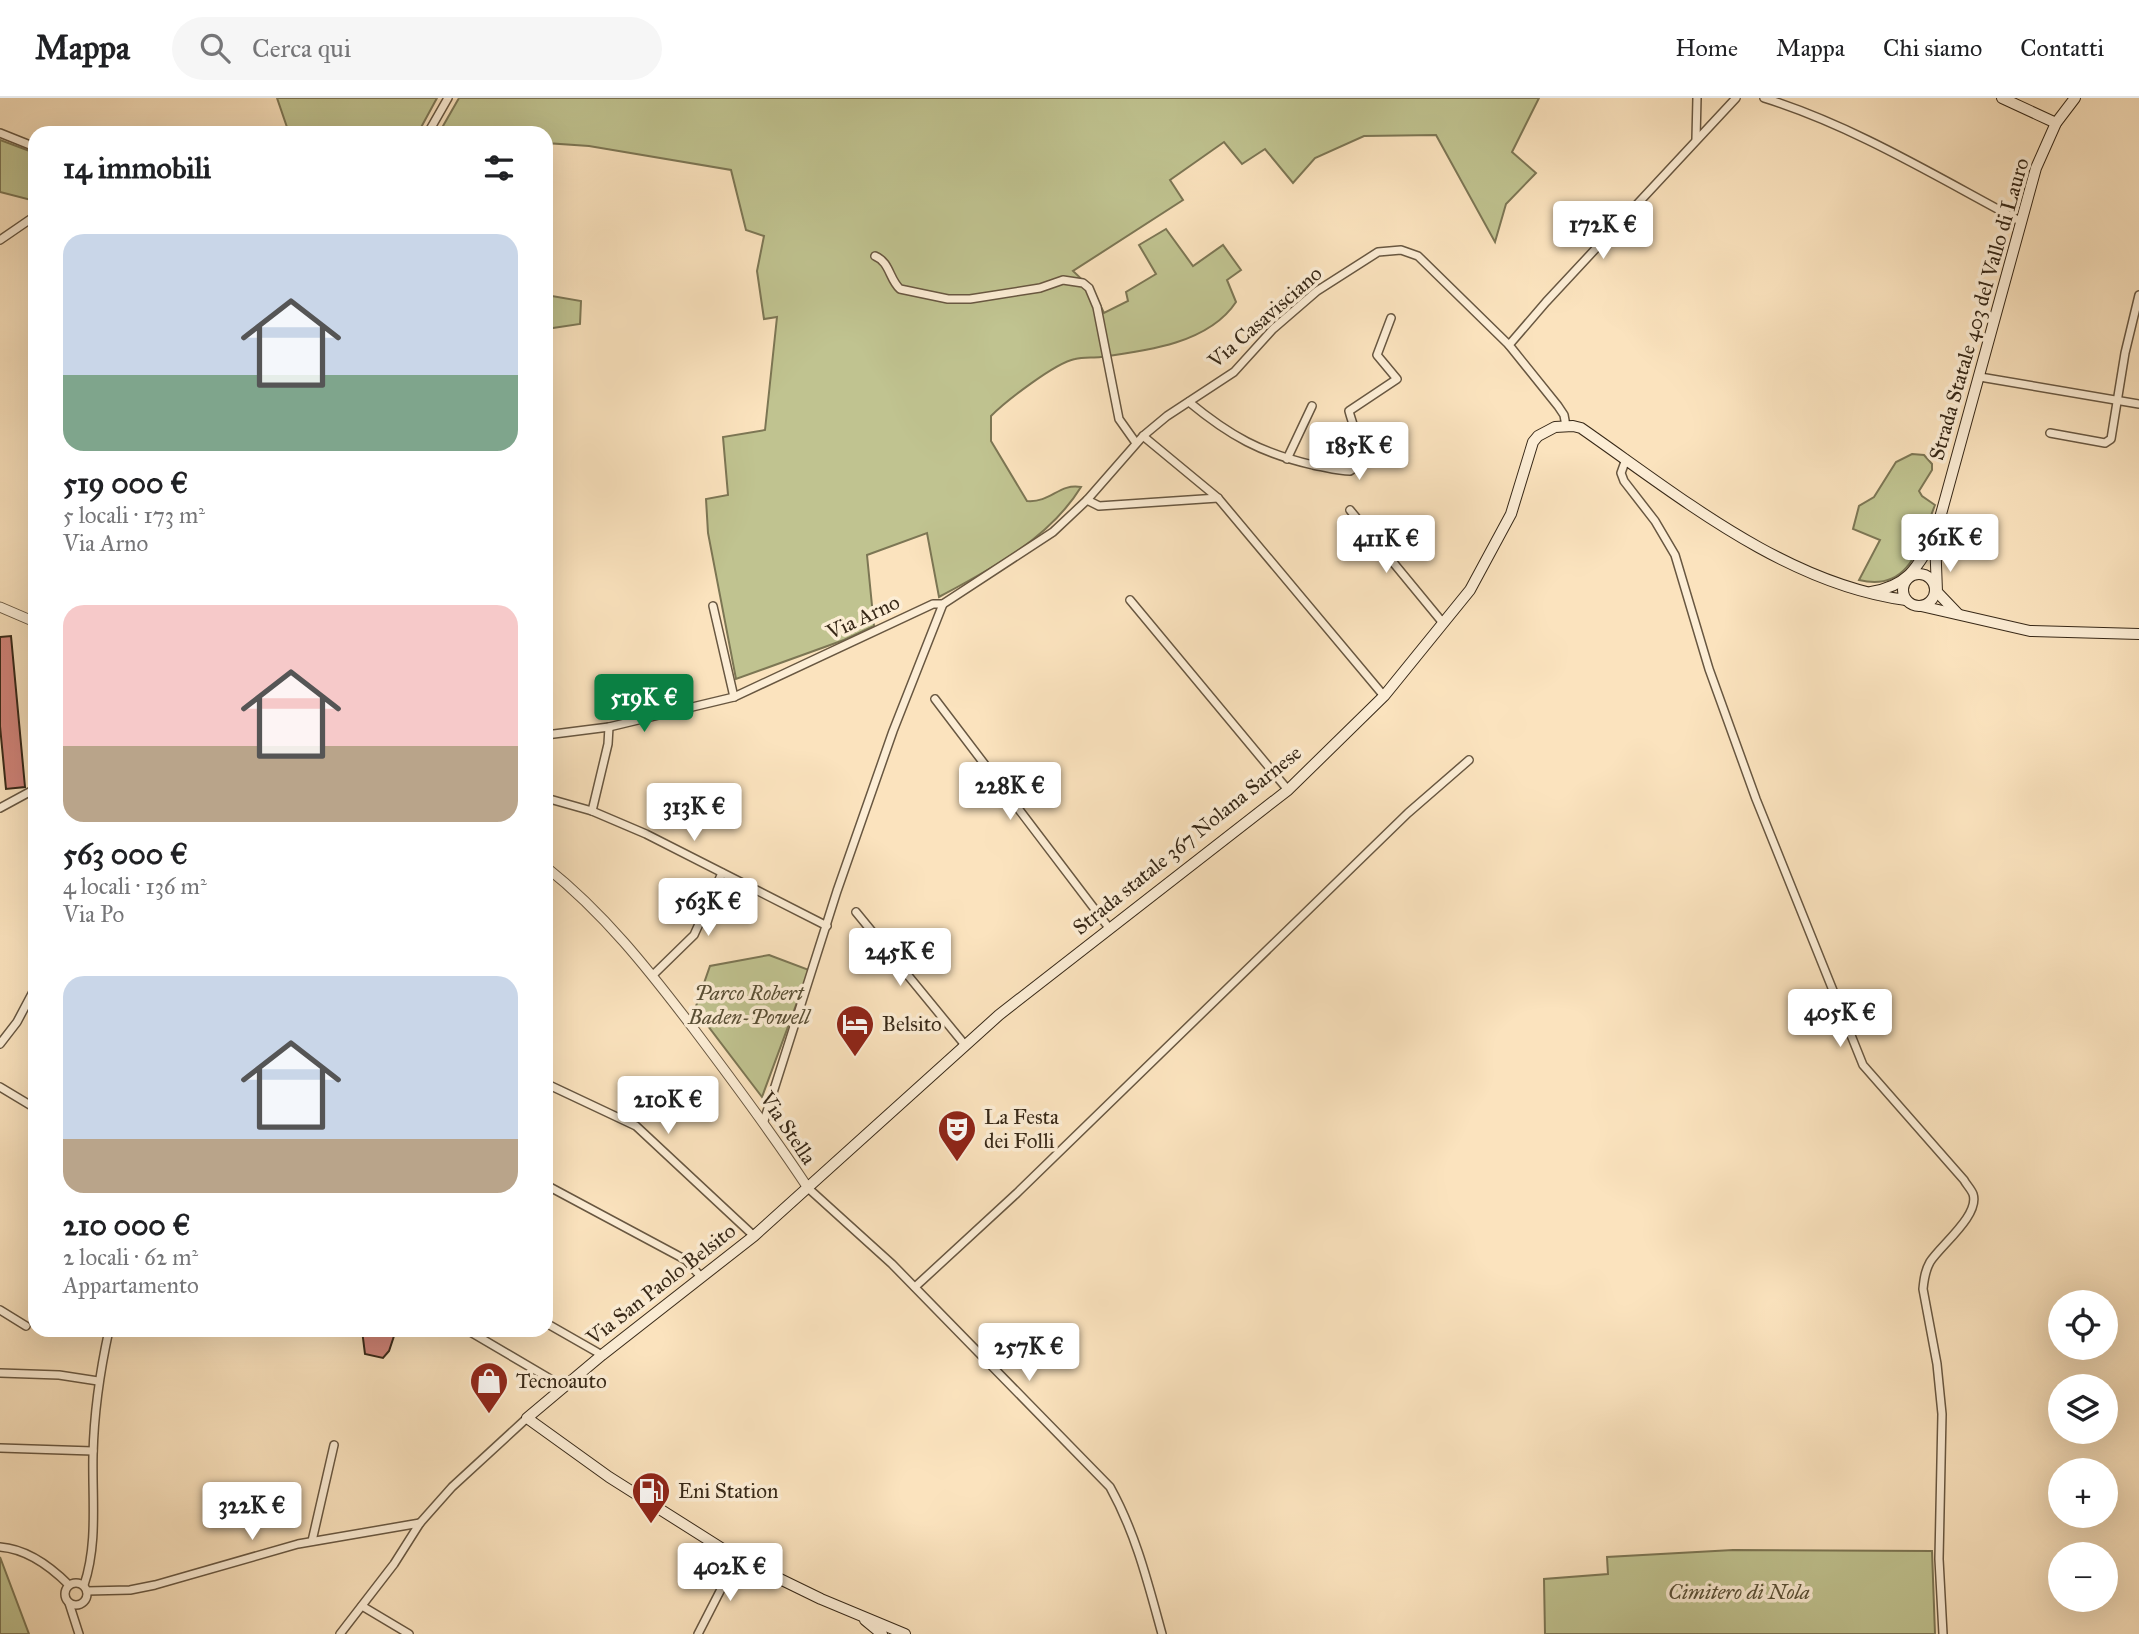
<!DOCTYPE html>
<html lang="it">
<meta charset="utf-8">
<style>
:root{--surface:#fff;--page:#f6f6f6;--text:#202124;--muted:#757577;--line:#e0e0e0;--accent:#0b8043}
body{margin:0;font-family:"IM FELL Great Primer",serif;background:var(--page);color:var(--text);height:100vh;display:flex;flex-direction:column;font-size:26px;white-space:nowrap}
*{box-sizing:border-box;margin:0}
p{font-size:23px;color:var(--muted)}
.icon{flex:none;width:38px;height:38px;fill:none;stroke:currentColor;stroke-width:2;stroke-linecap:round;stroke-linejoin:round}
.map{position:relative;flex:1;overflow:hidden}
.panel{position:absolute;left:28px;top:28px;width:525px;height:1211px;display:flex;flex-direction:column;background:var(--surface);border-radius:21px;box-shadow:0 7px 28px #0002}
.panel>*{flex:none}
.fabs{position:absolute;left:2048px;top:1192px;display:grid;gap:14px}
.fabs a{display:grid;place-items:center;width:70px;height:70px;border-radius:50%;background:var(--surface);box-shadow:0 7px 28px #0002;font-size:35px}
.price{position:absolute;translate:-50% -60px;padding:0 16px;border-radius:7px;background:#fff;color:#222;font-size:23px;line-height:46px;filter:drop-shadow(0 2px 4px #0008)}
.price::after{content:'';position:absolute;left:50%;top:42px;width:21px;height:16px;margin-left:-10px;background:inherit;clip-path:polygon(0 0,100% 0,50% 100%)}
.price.selected{background:var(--accent);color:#fff}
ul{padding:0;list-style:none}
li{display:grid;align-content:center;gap:14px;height:371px;padding:0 35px}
li span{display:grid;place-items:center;height:217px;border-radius:21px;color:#555}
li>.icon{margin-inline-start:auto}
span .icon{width:126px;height:126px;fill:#fffc;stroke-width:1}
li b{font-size:30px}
h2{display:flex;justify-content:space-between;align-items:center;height:84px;padding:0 35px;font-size:30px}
header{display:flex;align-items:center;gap:42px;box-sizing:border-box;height:98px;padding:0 35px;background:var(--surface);border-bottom:2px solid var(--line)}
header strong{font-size:33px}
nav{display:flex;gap:38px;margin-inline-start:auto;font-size:24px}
.search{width:490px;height:63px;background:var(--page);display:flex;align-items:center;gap:18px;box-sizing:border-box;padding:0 24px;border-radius:38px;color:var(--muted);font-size:26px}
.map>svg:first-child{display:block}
</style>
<header>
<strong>Mappa</strong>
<div class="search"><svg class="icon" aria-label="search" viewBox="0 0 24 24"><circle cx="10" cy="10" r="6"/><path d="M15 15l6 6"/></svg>Cerca qui</div>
<nav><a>Home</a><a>Mappa</a><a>Chi siamo</a><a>Contatti</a></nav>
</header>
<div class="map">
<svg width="2139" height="1536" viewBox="0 0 2139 1536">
<rect width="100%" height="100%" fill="#fbe3be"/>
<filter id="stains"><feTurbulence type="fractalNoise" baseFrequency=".00286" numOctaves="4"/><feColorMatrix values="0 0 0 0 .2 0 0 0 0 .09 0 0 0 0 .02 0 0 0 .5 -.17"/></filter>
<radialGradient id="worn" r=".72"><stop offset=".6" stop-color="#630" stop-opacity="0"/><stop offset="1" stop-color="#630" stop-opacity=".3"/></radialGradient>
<g fill="#c0c390" stroke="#7c7654" stroke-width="2">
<polygon points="277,0 437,0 418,35 289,35"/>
<path d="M 459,0 L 1539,0 L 1512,54 L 1536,75 L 1506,106 L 1495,144 L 1436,37 L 1364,38 L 1315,60 L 1293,85 L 1265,51 L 1242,66 L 1224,44 L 1170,82 L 1183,102 L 1073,173 L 1093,192 L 1104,215 L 1128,203 L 1126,194 L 1156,176 L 1139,147 L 1166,131 L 1193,168 L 1223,147 L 1241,172 L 1227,182 L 1236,204 C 1209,245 1147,253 1101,259 C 1093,260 1083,259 1075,261 C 1055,265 1006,303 991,318 L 991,343 L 1027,403 C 1051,405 1059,385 1081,389 C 1049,441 991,471 939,499 L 927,435 L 867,457 L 874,528 L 844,542 L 736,581 L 708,435 L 706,401 L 728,397 L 723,339 L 765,332 L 777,219 L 764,221 L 757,173 L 764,138 L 746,132 L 731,72 L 589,48 L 546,45 L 546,35 L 439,35 Z"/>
<polygon points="0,42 35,55 35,103 0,94"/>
<polygon points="546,197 581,203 580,226 546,231"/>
<path d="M 1912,356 L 1924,357 L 1932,366 L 1932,372 L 1919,393 L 1922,398 L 1935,407 C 1920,445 1911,495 1859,482 L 1880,442 L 1853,431 L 1859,408 L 1874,399 L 1896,364 Z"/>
<polygon points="769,857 809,872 762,999 695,911 710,868"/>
<polygon points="1733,1452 1932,1453 1935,1536 1545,1536 1544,1481 1608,1476 1607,1459"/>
<polygon points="0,1459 29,1536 0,1536"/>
</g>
<g fill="#d2847a" stroke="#372817" stroke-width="2">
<polygon points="11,538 25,689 6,691 0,628 0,539"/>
<polygon points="362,1232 396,1232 389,1253 383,1260 365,1256"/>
</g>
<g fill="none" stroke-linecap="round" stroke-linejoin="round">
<defs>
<g id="minor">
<path d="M 1764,0 C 1854,28 1937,79 2020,123"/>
<polyline points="0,35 35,49"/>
<polyline points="428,35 448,0"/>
<polyline points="1696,41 1697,0"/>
<polyline points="0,142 35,118"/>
<path d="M 875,158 C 890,164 889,181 900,191 L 948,201 L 970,201 L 1040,190 L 1063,182 L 1083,185 L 1089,190 L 1097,209 L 1119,321 L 1136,345"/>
<polyline points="1980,279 2139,306"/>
<path d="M 1189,304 C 1230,338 1261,355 1313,367 C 1325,369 1338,373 1350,373 C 1369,363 1353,329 1349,313 L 1397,281 L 1377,257 L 1391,220"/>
<polyline points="1566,328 1564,317 1558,308 1509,247 1546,204 1736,0"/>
<polyline points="2050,335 2105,345 2111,341 2125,255 2139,197"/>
<polyline points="1143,338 1218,400 1384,598"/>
<polyline points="1287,361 1312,308"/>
<path d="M 1626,361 L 1621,375 L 1624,383 L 1655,423 L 1675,457 L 1709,571 L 1756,701 L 1863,967 L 1964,1082 C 1966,1086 1971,1091 1973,1096 C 1980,1117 1941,1147 1930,1164 C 1925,1173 1924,1181 1923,1191 L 1937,1266 L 1942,1316 L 1939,1461 L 1943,1536"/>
<polyline points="1087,402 1099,408 1218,400"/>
<polyline points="1350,412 1443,525"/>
<polyline points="1130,502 1288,692"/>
<polyline points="713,508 734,599"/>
<polyline points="935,601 1109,830"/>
<polyline points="546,637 609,629 734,599 933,506 943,506 1053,434 1087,402 1143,338 1167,318 1234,274 1273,231 1317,193 1378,154 1401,152 1418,158 1509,247"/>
<polyline points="546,700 592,713 646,736 827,828"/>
<polyline points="0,710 35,691"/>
<polyline points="592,713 608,646 609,629"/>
<polyline points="856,814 965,947"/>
<polyline points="653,877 694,837 722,775"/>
<polyline points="0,946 17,924 35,890"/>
<polyline points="549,987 636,1028 754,1138"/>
<polyline points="0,989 35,1010"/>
<polyline points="764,1023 837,793 893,633 943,506"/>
<polyline points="546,1087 686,1162 701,1179"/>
<path d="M 808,1090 L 892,1166 L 1110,1389 C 1136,1436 1148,1485 1162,1536"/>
<polyline points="915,1189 1017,1095 1408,715 1469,662"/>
<polyline points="0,1212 26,1228"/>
<polyline points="546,1225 602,1257"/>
<polyline points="467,1232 564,1289"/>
<polyline points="0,1275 59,1277 98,1283"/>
<polyline points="0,1350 93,1353"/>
<polyline points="312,1443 334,1347"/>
<path d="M 0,1449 C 27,1451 50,1468 69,1487"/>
<circle cx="76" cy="1496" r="11"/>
<path d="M 84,1487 C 98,1446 92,1400 93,1357 C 94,1314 100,1273 109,1232"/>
<polyline points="87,1493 130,1492 155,1487 298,1446 420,1425"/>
<polyline points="69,1505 79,1536"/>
<polyline points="362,1508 409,1536"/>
<polyline points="340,1536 394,1466 420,1425 452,1389 527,1320"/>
<polyline points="698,1536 737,1460"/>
</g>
<g id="tertiary">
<polyline points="0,509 35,524"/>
<path d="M 546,769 C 604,815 648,871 693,930 C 733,983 772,1035 808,1090"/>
</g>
<g id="secondary">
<polyline points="2002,0 2056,25"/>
<polyline points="1935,439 1937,494 1958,516"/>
<circle cx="1919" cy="492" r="16"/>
<path d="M 1871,494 C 1909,488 1917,469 1935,438 L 2036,70 L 2056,25 L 2075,0"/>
<polyline points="1921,508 2030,533 2139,536"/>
<polyline points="865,1522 882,1536"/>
<path d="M 905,1536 L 821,1501 L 737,1460 L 609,1379 L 527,1320 L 602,1257 L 754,1138 L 999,917 L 1288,692 L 1384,598 L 1470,492 L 1511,416 L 1533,344 L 1538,338 L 1555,329 L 1573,328 L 1581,330 C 1679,398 1785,486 1906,502"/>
</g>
</defs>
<use href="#minor" stroke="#685741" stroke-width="10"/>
<use href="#tertiary" stroke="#685741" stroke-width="11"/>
<use href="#secondary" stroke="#372817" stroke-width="12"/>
<use href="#minor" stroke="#fcedd5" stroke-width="7"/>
<use href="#tertiary" stroke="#fcedd5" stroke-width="9"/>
<use href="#secondary" stroke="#fcedd5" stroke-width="10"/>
</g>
<defs>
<symbol id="hotel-pin" viewBox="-11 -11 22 30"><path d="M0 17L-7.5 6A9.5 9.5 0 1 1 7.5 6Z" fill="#8f2418" stroke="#fcedd5"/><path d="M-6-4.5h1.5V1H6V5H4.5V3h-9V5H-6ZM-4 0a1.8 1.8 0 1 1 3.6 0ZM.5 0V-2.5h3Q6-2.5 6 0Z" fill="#fff"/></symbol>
<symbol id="theatre-pin" viewBox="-11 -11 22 30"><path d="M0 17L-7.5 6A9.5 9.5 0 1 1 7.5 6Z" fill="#8f2418" stroke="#fcedd5"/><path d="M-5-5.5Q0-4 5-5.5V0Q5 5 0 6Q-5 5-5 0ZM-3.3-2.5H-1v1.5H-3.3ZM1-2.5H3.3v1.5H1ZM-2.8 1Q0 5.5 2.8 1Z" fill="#fff"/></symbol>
<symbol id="shop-pin" viewBox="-11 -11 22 30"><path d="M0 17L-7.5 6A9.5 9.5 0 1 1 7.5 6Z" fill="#8f2418" stroke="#fcedd5"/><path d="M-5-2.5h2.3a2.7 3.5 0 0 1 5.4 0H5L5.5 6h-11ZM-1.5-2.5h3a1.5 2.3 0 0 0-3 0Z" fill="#fff"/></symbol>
<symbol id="fuel-pin" viewBox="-11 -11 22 30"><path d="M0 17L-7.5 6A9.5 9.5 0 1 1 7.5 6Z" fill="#8f2418" stroke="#fcedd5"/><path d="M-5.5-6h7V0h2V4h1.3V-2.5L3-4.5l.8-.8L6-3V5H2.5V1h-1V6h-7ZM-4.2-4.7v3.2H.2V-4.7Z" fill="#fff"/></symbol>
</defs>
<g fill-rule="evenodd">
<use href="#hotel-pin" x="833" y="904" width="44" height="60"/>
<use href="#theatre-pin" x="935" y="1009" width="44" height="60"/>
<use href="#shop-pin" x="467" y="1261" width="44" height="60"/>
<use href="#fuel-pin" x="629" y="1371" width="44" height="60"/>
</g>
<g text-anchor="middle" stroke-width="7" stroke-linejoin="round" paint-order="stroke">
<g font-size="21" fill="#372817" stroke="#fcedd5">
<text transform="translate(1979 211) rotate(-74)" y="7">Strada Statale 403 del Vallo di Lauro</text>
<text transform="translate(1265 219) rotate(-41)" y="7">Via Casavisciano</text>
<text transform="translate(863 519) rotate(-25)" y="7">Via Arno</text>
<text transform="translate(1187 742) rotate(-39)" y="7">Strada statale 367 Nolana Sarnese</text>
<text transform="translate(788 1030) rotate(56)" y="7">Via Stella</text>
<text transform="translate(661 1186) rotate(-38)" y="7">Via San Paolo Belsito</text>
</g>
<g font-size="21" font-style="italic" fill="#594f35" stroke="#fcedd5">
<text x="749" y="902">Parco Robert<tspan x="749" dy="24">Baden-Powell</tspan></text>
<text x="1739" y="1501">Cimitero di Nola</text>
</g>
<g font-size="21" fill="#372817" stroke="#fcedd5" text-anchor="start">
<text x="882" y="933">Belsito</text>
<text x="984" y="1026">La Festa<tspan x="984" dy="24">dei Folli</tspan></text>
<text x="516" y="1290">Tecnoauto</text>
<text x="678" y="1400">Eni Station</text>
</g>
</g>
<rect width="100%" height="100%" filter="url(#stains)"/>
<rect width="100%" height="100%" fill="url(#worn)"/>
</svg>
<div class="fabs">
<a><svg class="icon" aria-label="locate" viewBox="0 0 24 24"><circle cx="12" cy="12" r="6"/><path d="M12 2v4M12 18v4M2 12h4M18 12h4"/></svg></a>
<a><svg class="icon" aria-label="layers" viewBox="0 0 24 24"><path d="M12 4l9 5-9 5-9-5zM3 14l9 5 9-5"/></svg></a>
<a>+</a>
<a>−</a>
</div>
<b class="price" style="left:1603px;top:163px">172K €</b>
<b class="price" style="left:1359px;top:384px">185K €</b>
<b class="price" style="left:1950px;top:476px">361K €</b>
<b class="price" style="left:1386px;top:477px">411K €</b>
<b class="price selected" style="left:644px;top:636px">519K €</b>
<b class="price" style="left:1010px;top:724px">228K €</b>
<b class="price" style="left:694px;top:745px">313K €</b>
<b class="price" style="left:708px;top:840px">563K €</b>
<b class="price" style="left:900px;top:890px">245K €</b>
<b class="price" style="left:1840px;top:951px">405K €</b>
<b class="price" style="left:668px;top:1038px">210K €</b>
<b class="price" style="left:1029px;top:1285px">257K €</b>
<b class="price" style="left:252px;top:1444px">322K €</b>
<b class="price" style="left:730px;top:1505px">402K €</b>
<section class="panel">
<h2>14 immobili<svg class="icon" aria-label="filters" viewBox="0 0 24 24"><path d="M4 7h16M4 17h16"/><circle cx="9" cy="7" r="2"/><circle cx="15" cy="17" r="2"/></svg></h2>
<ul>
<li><span style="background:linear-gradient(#c9d6e8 65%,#7fa58c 0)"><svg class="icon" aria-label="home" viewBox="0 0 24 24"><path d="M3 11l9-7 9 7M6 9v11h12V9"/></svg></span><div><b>519 000 €</b><p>5 locali · 173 m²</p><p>Via Arno</p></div></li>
<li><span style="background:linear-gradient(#f6c9c9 65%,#b9a48a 0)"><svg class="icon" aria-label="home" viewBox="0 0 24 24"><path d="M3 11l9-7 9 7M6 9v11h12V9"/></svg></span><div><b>563 000 €</b><p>4 locali · 136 m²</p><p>Via Po</p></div></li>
<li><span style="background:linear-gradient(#c9d6e8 75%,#b9a48a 0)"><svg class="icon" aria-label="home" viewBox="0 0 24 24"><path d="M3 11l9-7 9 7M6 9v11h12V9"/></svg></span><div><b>210 000 €</b><p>2 locali · 62 m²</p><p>Appartamento</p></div></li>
</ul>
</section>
</div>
